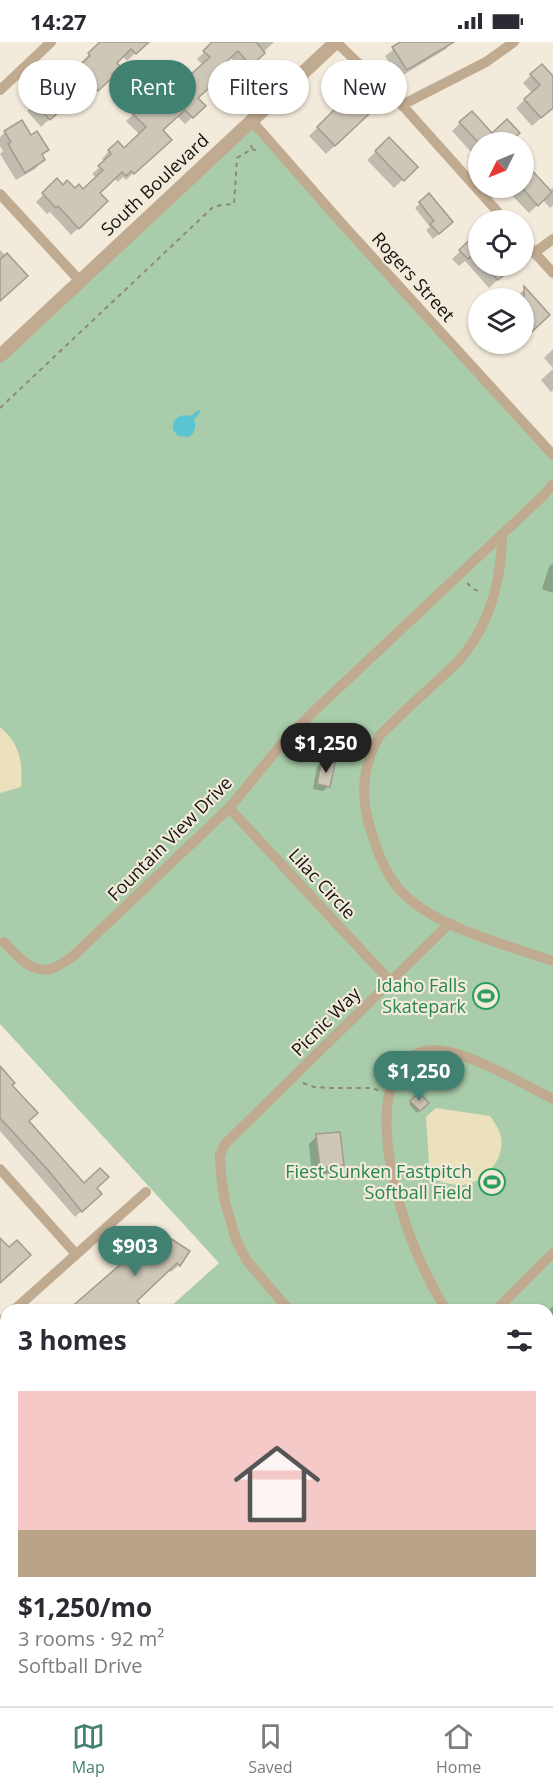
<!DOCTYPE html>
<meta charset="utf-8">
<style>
:root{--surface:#fff;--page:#f2f2f3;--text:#2b2b33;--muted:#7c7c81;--line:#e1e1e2;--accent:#408171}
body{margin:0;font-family:"Open Sans",sans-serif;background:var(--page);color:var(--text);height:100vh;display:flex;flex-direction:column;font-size:22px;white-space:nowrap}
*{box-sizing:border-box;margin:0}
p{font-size:20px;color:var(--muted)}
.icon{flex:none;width:33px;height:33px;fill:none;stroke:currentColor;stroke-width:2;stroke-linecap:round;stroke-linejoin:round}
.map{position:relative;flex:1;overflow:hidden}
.sheet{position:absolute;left:0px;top:1262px;width:554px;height:404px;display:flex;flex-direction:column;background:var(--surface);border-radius:18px 18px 0 0;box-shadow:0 2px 4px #0004}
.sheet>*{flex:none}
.guide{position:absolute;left:18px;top:18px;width:518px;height:54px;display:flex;gap:12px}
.needle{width:39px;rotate:227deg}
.fabs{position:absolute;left:468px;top:90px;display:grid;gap:12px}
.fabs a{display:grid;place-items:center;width:66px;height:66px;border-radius:50%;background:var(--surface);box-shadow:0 2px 4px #0004;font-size:30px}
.price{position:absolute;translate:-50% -51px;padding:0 14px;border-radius:21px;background:var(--accent);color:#fff;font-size:20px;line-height:39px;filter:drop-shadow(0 2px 3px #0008)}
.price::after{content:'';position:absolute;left:50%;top:36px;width:18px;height:14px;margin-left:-9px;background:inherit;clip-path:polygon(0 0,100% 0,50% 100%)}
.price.active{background:#222;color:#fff}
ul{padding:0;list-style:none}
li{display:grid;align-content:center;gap:12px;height:318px;padding:0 18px}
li+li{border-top:2px solid var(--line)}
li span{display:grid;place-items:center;height:186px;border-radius:0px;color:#555}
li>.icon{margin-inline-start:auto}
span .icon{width:108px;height:108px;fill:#fffc;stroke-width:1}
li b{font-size:26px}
h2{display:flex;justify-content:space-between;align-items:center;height:72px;padding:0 18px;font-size:26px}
.pill{padding:0 21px;border-radius:27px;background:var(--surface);box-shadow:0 2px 4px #0004;font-size:21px;line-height:54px}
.pill.active{background:var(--accent);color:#fff}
.status{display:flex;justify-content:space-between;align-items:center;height:42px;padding:0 30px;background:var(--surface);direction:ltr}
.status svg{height:16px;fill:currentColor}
.dock{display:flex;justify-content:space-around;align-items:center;height:84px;border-top:2px solid var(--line);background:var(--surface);font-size:16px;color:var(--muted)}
.dock a{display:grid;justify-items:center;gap:3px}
.dock .active{color:var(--accent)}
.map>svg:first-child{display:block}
</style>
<div class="status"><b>14:27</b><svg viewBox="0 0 49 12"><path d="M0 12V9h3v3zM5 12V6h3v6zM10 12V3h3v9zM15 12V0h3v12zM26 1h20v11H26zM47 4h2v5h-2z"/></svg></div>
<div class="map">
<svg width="553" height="1664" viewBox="0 0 553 1664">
<rect width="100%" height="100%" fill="#f2eadb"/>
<polygon fill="#a9cdaa" points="251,78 553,413 553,1664 0,1664 0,1420 6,1415 6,1659 548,1659 548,1268 168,1267 219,1221 0,982 0,314"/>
<g fill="#ebe1bc">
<path d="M 0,685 C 20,702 23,720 21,745 L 0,751 Z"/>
<path d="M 436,1066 L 490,1074 C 494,1080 500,1088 501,1095 C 505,1116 487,1137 468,1142 C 455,1145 442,1140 430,1136 L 426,1075 Z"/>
</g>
<path fill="#5cc3d1" d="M 198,368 L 201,369 L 194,378 C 197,385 195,391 188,395 L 178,394 L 173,388 C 171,377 180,371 191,374 Z"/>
<g fill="#0003" fill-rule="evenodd">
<polygon points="110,0 147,0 127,19 122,14 115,21 111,33 104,42 89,56 82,48 41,85 27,69 83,23 80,21 99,3"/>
<polygon points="215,0 274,0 243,30 230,15 211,33 196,56 204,64 185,82 177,74 161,89 169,97 126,138 123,135 118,140 114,136 98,151 106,159 71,193 50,170 47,172 36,160 57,139 63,145 83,149 97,136 92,132 105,120 102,117 109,109 118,101 124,108 140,93 126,79 142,64 150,72 164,59 160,55 174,42 178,46 203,23 197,17"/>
<polygon points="403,0 452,0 446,7 398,36 385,14"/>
<polygon points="531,33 553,37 553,65 532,84 516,66 532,51 523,41"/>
<polygon points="350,54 367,72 326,112 309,94"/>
<polygon points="460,81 491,93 517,91 508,100 478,100 478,127 468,115 472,111 452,89"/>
<polygon points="5,90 30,95 47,108 41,114 43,118 35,127 16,138 0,112 3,109 0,104 0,95"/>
<polygon points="389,97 416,125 394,146 367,118"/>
<polygon points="524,122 549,149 553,146 553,163 550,166 543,158 529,171 505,146 524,146"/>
<polygon points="429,153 446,186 433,197 426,188 430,185 415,166"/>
<polygon points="477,194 478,196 478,224 504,224 508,228 489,246 465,219 459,224 452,217"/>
<polygon points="0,208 26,234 0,258"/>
<polygon points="524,248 539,282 524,296 524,256 514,256"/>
<polygon points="502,302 517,302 509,309"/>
<polygon points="553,307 553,326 544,316"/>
<polygon points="553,327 553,348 551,350 541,338"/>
<polygon points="553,521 553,551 542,547 549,525"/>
<polygon points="323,720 329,744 323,749 313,747 317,725"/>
<polygon points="0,1027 27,1079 83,1143 95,1146 100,1152 75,1175 0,1089"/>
<polygon points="418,1053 427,1061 417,1071 409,1062"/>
<path d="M 317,1094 L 342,1122 L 333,1131 L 312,1133 L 309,1102 ZM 335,1122 L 335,1125 L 313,1128 L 313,1125 Z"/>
<polygon points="157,1189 179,1223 171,1230 168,1228 135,1259 71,1268 134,1223 145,1213 140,1210"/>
<polygon points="553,1264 553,1277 548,1282 548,1269"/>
<polygon points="6,1333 6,1355 0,1361 0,1338"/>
<polygon points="463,1659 478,1659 482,1664 457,1664"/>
</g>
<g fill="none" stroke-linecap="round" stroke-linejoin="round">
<g stroke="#5cc3d1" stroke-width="14">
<polyline points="548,1409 553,1404"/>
<polyline points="0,1526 6,1526"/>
</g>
</g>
<g fill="#cec6b7" stroke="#a39b8d" stroke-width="1.5">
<polygon points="100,0 149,0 136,12 131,7 117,21 121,25 112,32 114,34 98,49 91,41 50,78 34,60 64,33 67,36 90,14 88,11"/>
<polygon points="212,0 256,0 265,11 251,24 238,9 213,32 218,38 198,56 206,64 193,76 185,68 163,88 172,98 134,132 131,129 126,134 122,130 100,151 108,159 79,187 58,164 56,166 42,151 57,136 63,143 67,138 75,146 79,142 83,147 103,128 98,124 111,112 108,108 118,99 124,106 146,85 132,71 142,62 150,70 170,51 166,47 174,39 178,44 210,15 203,9"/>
<polygon points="400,0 454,0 407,28 392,5"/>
<polygon points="542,22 553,34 553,66 541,76 524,57 540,43 530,32"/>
<polygon points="350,52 369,72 335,104 317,85"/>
<polygon points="472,69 492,91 507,77 520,91 509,100 478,100 459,80"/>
<polygon points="22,78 31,93 37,89 49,108 42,112 45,118 25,131 8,102 11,100 4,89"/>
<polygon points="389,95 418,125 404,139 375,109"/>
<polygon points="524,120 552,150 538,164 524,148"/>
<polygon points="429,151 453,180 439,192 430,182 434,179 419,160"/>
<polygon points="478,190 478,207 468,217 459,208"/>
<polygon points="7,211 28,234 0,259 0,218"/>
<polygon points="485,224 515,224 498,238"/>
<polygon points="524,244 550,273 524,297"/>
<polygon points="322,718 335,721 330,745 317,742"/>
<polygon points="0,1024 15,1041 12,1043 38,1071 29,1079 84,1141 100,1126 109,1135 97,1146 102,1152 82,1170 48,1128 0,1076"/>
<polygon points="419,1051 429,1061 420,1069 410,1059"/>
<polygon points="340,1090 344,1123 320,1126 316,1092"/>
<polygon points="156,1187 190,1209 180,1224 177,1221 137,1259 145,1268 68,1268 129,1215 134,1221 152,1205 147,1202"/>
<polygon points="0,1196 9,1205 17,1198 31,1213 0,1241"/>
</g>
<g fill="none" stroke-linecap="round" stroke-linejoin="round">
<g stroke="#8d877d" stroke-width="2" stroke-dasharray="4.5 4.5" stroke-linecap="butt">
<polyline points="252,107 258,109"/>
<polyline points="0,366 212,166 221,163 234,162 237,116 252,107 251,103"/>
<polyline points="467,541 473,547 482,550"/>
<polyline points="303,1041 314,1045 331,1046 372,1046 380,1049"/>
<polyline points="548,1286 553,1282"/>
<polyline points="548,1348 553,1349"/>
<polyline points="548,1435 553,1431"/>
</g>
<g stroke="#c0aa90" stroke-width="5">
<polyline points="0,1475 6,1469"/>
<polyline points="0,1503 6,1504"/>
<polyline points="0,1550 6,1550"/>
<polyline points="443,1659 446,1664"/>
<polyline points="0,1661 6,1656"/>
<polyline points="122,1664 128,1659"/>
<polyline points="232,1664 238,1659"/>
<polyline points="283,1664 289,1659"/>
</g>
<g stroke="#c0aa90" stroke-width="10">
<polyline points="336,0 402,63 505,178"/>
<polyline points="0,48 51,0"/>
<polyline points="402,63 486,20 514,0"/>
<polyline points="251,78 345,185 553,413"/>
<polyline points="0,152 80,239"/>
<polyline points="524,199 553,231"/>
<polyline points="534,211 553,197"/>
<path d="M 502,493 C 502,534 491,577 466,610 C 457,622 445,632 434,642 C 415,659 397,676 380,693 C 363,722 360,754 370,786 C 377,808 384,830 400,848 C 433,885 507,903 553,919"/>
<polyline points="229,766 391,940"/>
<path d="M 4,900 C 16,913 33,934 54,926 C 59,924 65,919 71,916 L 229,766 L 281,703 L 310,673 L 544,453 L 553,442"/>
<polyline points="0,1127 76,1212"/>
<polyline points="14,1268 146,1150"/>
<polyline points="289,1268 247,1219 236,1198 225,1160 221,1132 220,1113 225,1102 450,881"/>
<path d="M 446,1268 C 426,1235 410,1199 400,1163 C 387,1122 366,1008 436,1008 C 465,1008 525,1043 553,1057"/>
<polyline points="496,1268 553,1211"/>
<polyline points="0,1280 6,1275"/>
<polyline points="548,1545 553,1551"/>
</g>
<polyline stroke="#c0aa90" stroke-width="14" points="0,314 336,0"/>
</g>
<defs>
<symbol id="stadium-ring" viewBox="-11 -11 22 22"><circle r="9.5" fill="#f2eadb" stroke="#2e9e5b" stroke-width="1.5"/><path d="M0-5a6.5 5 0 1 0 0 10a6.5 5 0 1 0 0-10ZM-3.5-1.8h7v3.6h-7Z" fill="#2e9e5b"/></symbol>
</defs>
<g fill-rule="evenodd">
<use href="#stadium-ring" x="471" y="939" width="30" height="30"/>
<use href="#stadium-ring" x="477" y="1125" width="30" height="30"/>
</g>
<g text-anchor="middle" stroke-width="4.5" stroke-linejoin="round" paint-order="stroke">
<g font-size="18" fill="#17140f" stroke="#f2eadb">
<text transform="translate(155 143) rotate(-43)" y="6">South Boulevard</text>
<text transform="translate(413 235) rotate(48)" y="6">Rogers Street</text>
<text transform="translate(170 797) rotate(-45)" y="6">Fountain View Drive</text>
<text transform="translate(322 842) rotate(47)" y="6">Lilac Circle</text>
<text transform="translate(326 980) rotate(-45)" y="6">Picnic Way</text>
</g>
<g font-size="18" fill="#27864d" stroke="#f2eadb" text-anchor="end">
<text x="466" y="950">Idaho Falls<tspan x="466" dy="21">Skatepark</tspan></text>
<text x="472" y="1136">Fiest Sunken Fastpitch<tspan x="472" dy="21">Softball Field</tspan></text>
</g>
</g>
</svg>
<div class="fabs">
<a><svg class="needle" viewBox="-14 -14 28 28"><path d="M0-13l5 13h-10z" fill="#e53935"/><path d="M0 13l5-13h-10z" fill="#7c7c81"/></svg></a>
<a><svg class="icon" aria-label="locate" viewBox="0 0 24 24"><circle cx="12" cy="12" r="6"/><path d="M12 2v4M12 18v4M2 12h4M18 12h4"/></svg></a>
<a><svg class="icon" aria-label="layers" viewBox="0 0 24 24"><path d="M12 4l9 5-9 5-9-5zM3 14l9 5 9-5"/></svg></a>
</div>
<b class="price active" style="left:326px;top:732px">$1,250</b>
<b class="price" style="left:419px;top:1060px">$1,250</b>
<b class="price" style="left:135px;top:1235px">$903</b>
<div class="guide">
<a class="pill">Buy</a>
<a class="pill active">Rent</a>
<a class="pill">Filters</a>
<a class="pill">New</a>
</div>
<section class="sheet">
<h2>3 homes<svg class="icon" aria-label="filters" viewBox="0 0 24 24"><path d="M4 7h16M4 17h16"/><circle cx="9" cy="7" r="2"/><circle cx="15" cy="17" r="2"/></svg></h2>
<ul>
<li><span style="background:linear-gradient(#f6c9c9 75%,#b9a48a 0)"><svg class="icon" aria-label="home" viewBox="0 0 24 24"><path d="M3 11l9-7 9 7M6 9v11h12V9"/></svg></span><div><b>$1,250/mo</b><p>3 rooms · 92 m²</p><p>Softball Drive</p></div></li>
</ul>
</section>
</div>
<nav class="dock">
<a class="active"><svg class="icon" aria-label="map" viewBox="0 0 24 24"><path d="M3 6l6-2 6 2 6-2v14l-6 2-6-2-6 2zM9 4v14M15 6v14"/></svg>Map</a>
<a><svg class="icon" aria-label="saved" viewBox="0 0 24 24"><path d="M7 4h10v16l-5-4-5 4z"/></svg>Saved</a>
<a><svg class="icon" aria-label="home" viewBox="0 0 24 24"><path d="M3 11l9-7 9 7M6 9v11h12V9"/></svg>Home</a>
</nav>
